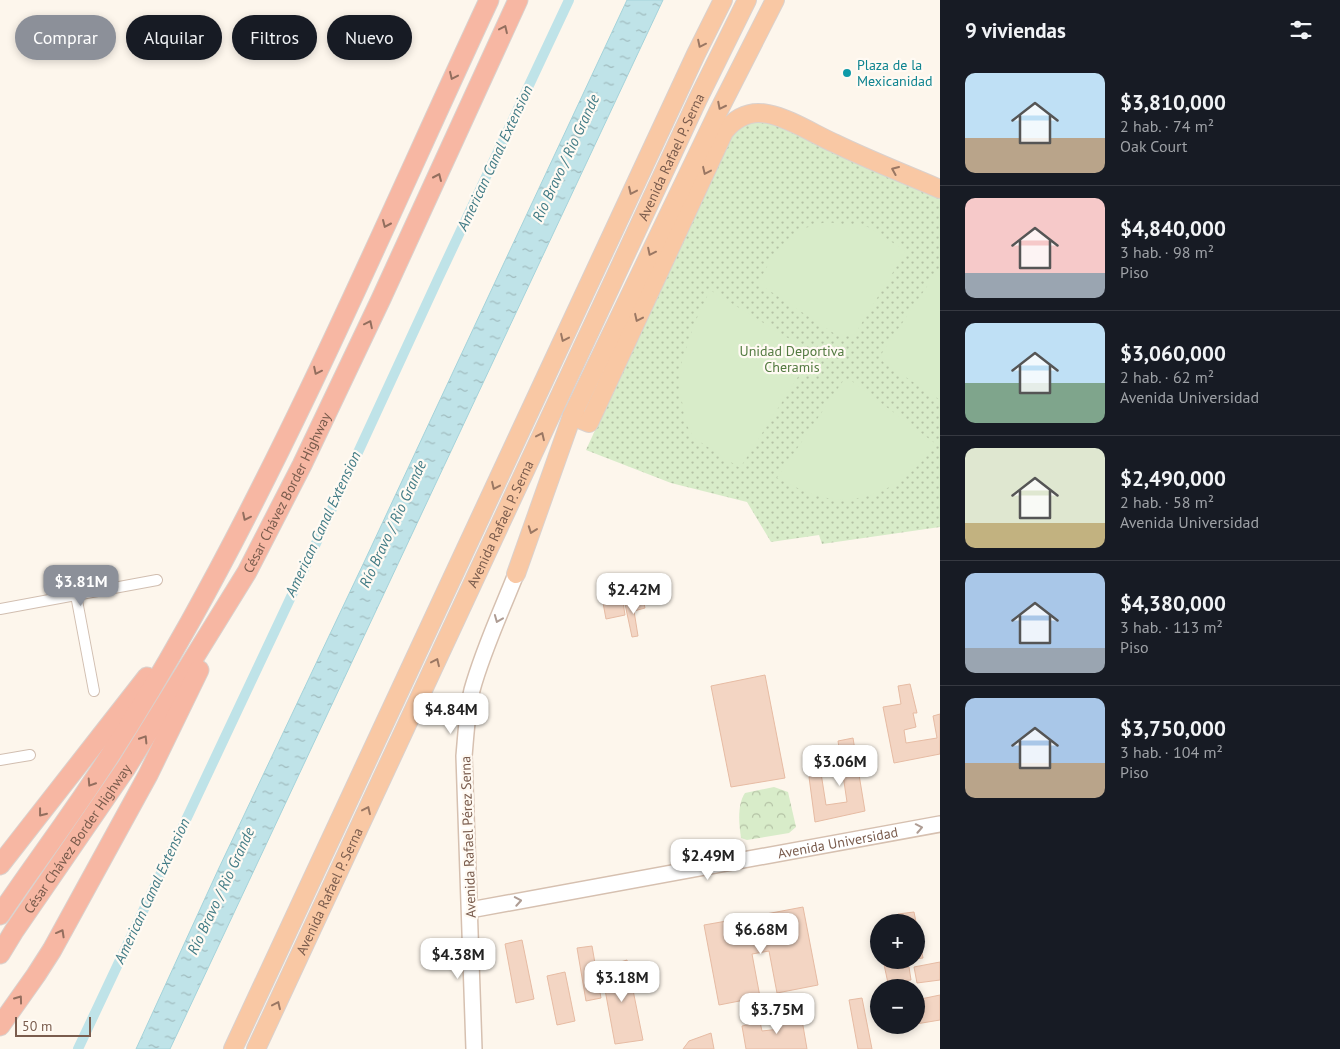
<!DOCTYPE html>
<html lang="es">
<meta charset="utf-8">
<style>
:root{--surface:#171b24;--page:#242831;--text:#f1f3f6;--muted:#9ea1a6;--line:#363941;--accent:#8c9099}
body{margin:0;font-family:"PT Sans",sans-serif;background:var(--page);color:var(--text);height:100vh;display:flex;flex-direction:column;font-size:19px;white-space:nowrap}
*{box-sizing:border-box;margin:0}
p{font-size:16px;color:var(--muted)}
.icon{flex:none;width:28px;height:28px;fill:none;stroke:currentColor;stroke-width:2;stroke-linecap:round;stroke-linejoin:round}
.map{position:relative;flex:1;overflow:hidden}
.details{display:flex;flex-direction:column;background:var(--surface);width:400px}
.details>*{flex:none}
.banner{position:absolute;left:15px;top:15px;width:475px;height:45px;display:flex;gap:10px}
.controls{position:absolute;left:870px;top:914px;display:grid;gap:10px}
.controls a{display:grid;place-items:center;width:55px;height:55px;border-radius:50%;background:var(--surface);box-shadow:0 2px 8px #0003;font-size:25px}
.scale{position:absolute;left:15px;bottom:12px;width:76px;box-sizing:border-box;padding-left:5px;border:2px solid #7a5c4d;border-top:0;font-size:14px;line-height:18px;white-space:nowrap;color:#7a5c4d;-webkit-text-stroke:4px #fffaf3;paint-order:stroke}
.price{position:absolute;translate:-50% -42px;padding:0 11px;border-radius:10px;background:#fff;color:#222;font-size:16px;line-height:32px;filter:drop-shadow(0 1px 2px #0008)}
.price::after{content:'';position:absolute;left:50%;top:30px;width:15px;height:11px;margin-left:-8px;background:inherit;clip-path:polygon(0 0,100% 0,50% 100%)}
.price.active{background:var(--accent);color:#fff}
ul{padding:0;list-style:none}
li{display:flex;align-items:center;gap:15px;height:125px;padding:0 25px}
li+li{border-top:1px solid var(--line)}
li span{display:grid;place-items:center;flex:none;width:140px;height:100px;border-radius:10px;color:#555}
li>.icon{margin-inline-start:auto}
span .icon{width:60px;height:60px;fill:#fffc;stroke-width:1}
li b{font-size:21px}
h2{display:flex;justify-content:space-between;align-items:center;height:60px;padding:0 25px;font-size:21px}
.pill{padding:0 18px;border-radius:22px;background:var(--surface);box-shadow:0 2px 8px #0003;font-size:18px;line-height:45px}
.pill.active{background:var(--accent);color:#fff}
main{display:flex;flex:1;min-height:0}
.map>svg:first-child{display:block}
</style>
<main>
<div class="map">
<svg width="940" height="1049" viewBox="0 0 940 1049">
<defs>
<pattern id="grass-dots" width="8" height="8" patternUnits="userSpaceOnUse" patternTransform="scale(1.25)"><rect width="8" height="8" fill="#d8ecc9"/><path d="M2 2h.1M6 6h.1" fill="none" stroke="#b4c2a5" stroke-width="1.8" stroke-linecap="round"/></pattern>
<pattern id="forest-crowns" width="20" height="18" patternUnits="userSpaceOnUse" patternTransform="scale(1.25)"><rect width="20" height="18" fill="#d8ecc9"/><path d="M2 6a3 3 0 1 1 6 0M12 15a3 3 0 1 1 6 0" fill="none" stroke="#b4c2a5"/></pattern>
<pattern id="water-ripples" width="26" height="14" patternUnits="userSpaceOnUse" patternTransform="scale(1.25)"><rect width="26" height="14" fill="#bfe3e8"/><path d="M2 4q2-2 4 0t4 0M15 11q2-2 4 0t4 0" fill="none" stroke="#a0bbbe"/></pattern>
</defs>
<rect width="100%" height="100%" fill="#fdf6ec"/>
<path fill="url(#grass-dots)" d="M 767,122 L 940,197 L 940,527 L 822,544 L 819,535 L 771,542 L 747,502 L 671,483 L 586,450 L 731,134 C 742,123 752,123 767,122 Z"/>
<path fill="url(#forest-crowns)" d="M 774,787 L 788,792 L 796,827 L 789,833 L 747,840 L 741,838 C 739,824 737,805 745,793 Z"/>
<g fill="#d8ecc9">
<polygon points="826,222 868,227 906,251 855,334 838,336 758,283 775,252 798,230"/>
<polygon points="940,267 940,400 883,362 882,353"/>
<polygon points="710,290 809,351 810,358 740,468 694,438 685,422 679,381 682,361 695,322"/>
<path d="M 849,379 L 936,444 C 912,479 872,506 827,498 C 810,495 793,486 777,478 L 843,381 Z"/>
</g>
<polygon fill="url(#water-ripples)" stroke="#a5d3da" points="627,0 663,0 170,1049 136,1049 218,870 366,558"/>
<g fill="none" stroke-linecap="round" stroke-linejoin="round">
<polyline stroke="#bfe3e8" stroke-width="10" points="78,1049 306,565 438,279 569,0"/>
</g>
<g fill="#f3d5c3" stroke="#e6bba3">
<polygon points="619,577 625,615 606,619 599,581"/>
<polygon points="643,599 645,608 634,611 638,636 632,637 625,604"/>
<polygon points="765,675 785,778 731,787 711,686"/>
<polygon points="910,684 917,713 913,713 916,727 904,730 906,743 937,738 933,716 940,714 940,754 894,763 883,707 901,704 898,686"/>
<polygon points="853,738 865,811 815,822 809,777 821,773 826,805 847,802 838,741"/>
<polygon points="803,907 818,985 777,993 769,951 752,954 760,997 719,1005 704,925 738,919 739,926 767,921 766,914"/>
<polygon points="914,912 916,922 899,922 898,914"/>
<polygon points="916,924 923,958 916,959"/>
<polygon points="522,940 534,999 516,1003 505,944"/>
<polygon points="592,946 601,998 586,1001 577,948"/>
<polygon points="627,960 643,1040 615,1044 601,968"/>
<polygon points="883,960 896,960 898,969 909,967 911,980 900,981 901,988 896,988 895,983 888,983"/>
<polygon points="940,962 940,980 917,983 914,967"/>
<polygon points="565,972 575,1021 557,1025 547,976"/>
<polygon points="940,995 940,1020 916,1024 916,1000"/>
<polygon points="862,998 872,1049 858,1049 849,1000"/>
<polygon points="801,1014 807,1049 746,1049 742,1026 760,1022 762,1031 780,1029 781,1017"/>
<polygon points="711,1033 714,1049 683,1049 689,1041"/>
</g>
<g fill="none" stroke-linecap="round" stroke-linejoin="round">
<defs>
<g id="minor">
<polyline points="76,595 94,691"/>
<polyline points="0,609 157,580"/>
<polyline points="0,760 30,755"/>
</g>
<g id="secondary">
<path id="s1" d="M 470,910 L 940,824"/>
<path d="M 474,1049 L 464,756 C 466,734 467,712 472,690 C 483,650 501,612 516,574"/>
</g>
<g id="trunk">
<path d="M 572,416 L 589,423 L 724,132 C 735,118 749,110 768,114 C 789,118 814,134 834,143 C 869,160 905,174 940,189"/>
<polyline points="516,574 572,416 718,112 775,0"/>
<polyline points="233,1049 696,54 723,0"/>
<path id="s2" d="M 256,1049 L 698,99 L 747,0"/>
</g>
<g id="motorway">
<polyline points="0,865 147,677"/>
<path d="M 0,915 C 20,885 42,855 63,825 C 109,760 151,692 190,622 C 302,421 392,208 489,0"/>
<path id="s3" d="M 0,954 L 14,931 L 126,768 L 247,572 L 302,465 L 381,299 L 518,0"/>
<polyline points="0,1026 36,975 52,950 148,775 199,670"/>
</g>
</defs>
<use href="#minor" stroke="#d1beb0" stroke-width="12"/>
<use href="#secondary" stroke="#d6c0b0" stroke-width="18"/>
<use href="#trunk" stroke="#dad1cd" stroke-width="20"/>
<use href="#motorway" stroke="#dad1cd" stroke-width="21"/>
<use href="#minor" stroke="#fff" stroke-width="10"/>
<use href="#secondary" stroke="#fff" stroke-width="15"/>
<use href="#trunk" stroke="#f9c8a4" stroke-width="18"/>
<use href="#motorway" stroke="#f7b7a3" stroke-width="19"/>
</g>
<defs><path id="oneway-chevron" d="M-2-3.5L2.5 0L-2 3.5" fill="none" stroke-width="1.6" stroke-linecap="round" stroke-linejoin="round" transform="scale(1.25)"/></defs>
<g stroke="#936e5e">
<use href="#oneway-chevron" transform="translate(504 29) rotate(-65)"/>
<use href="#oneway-chevron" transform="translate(453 76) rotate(115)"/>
<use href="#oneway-chevron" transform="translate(438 177) rotate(-66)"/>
<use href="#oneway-chevron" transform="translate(386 224) rotate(114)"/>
<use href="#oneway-chevron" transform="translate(369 324) rotate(-64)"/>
<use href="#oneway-chevron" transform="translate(317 371) rotate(116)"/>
<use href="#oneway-chevron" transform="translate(246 517) rotate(116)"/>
<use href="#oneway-chevron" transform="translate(144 739) rotate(-58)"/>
<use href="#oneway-chevron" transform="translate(91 783) rotate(123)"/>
<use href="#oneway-chevron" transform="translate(42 813) rotate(128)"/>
<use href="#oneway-chevron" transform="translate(61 933) rotate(-61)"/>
<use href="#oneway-chevron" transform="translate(19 999) rotate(-54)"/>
</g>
<g stroke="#9a7763">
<use href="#oneway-chevron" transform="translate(701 44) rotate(116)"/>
<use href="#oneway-chevron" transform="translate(721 106) rotate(117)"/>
<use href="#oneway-chevron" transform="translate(895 170) rotate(-157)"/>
<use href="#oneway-chevron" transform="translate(706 171) rotate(115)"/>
<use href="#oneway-chevron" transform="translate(632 191) rotate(115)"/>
<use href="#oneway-chevron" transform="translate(651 252) rotate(116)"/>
<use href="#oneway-chevron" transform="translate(638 318) rotate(115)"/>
<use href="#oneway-chevron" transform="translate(564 338) rotate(115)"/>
<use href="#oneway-chevron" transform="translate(541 436) rotate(-65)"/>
<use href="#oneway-chevron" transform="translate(495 486) rotate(115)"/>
<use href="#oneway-chevron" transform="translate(532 530) rotate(110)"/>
<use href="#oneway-chevron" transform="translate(436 662) rotate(-65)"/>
<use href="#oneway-chevron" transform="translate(367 810) rotate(-65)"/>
<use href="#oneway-chevron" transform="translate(277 1005) rotate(-65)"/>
</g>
<g stroke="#af9d94">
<use href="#oneway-chevron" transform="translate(498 619) rotate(112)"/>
<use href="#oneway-chevron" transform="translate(919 828) rotate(-11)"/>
<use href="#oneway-chevron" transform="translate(518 901) rotate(-10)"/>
</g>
<circle fill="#0f9aa8" stroke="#fffaf3" stroke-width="2" cx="847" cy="73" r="5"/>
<g text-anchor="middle" stroke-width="4.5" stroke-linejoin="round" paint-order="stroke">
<g font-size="14" fill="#0d838f" stroke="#fffaf3" text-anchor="start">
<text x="857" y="70">Plaza de la<tspan x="857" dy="16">Mexicanidad</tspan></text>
</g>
<g font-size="14" fill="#7a5c4d" stroke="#fffaf3">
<text dy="5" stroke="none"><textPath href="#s2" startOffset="984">Avenida Rafael P. Serna</textPath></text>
<text dy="5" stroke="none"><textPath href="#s3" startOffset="544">César Chávez Border Highway</textPath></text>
<text dy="5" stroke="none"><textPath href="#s2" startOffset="579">Avenida Rafael P. Serna</textPath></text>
<text transform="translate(468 837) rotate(-92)" y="5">Avenida Rafael Pérez Serna</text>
<text dy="5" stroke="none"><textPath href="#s3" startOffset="139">César Chávez Border Highway</textPath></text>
<text dy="5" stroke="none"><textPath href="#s1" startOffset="374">Avenida Universidad</textPath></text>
<text dy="5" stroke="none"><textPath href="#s2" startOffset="174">Avenida Rafael P. Serna</textPath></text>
</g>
<g font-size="14" fill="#537a41" stroke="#fffaf3">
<text x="792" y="356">Unidad Deportiva<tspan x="792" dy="16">Cheramis</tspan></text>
</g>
<g font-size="15" font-style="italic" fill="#437c86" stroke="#fffaf3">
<text transform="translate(495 158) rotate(-65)" y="5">American Canal Extension</text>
<text transform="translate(566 158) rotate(-65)" y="5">Río Bravo / Rio Grande</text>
<text transform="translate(323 524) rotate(-65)" y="5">American Canal Extension</text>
<text transform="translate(393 524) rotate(-65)" y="5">Río Bravo / Rio Grande</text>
<text transform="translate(152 891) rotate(-65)" y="5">American Canal Extension</text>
<text transform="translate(221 891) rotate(-65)" y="5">Río Bravo / Rio Grande</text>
</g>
</g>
</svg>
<div class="controls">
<a>+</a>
<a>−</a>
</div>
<div class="scale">50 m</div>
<b class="price active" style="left:81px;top:607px">$3.81M</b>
<b class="price" style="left:634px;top:615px">$2.42M</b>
<b class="price" style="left:451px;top:735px">$4.84M</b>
<b class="price" style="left:840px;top:787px">$3.06M</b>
<b class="price" style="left:708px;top:881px">$2.49M</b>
<b class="price" style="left:761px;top:955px">$6.68M</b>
<b class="price" style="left:458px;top:980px">$4.38M</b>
<b class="price" style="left:622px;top:1003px">$3.18M</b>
<b class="price" style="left:777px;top:1035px">$3.75M</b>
<div class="banner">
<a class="pill active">Comprar</a>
<a class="pill">Alquilar</a>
<a class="pill">Filtros</a>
<a class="pill">Nuevo</a>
</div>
</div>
<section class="details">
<h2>9 viviendas<svg class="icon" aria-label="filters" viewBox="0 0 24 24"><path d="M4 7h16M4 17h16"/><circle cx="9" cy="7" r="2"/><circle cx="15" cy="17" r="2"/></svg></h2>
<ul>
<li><span style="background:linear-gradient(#bfe0f5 65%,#b9a48a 0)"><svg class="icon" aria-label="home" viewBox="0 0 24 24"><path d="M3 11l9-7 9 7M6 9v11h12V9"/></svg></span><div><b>$3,810,000</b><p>2 hab. · 74 m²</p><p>Oak Court</p></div></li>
<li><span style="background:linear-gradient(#f6c9c9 75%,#9aa5b1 0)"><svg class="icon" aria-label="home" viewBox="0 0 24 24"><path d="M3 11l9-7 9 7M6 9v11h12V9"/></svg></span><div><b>$4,840,000</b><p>3 hab. · 98 m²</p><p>Piso</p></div></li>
<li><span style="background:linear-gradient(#bfe0f5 60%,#7fa58c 0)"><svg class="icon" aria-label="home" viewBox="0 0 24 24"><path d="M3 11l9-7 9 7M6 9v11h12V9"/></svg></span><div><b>$3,060,000</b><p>2 hab. · 62 m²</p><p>Avenida Universidad</p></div></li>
<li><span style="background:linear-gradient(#dfe7d0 75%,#c2b280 0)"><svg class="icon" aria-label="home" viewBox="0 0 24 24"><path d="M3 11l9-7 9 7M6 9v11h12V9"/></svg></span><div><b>$2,490,000</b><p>2 hab. · 58 m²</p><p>Avenida Universidad</p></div></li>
<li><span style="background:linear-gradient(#a9c7e8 75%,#9aa5b1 0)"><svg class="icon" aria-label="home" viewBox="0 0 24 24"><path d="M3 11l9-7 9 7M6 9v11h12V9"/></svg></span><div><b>$4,380,000</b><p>3 hab. · 113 m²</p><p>Piso</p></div></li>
<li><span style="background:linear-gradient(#a9c7e8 65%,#b9a48a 0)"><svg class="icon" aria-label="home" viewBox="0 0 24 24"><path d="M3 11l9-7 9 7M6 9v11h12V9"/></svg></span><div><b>$3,750,000</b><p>3 hab. · 104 m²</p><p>Piso</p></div></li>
</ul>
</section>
</main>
